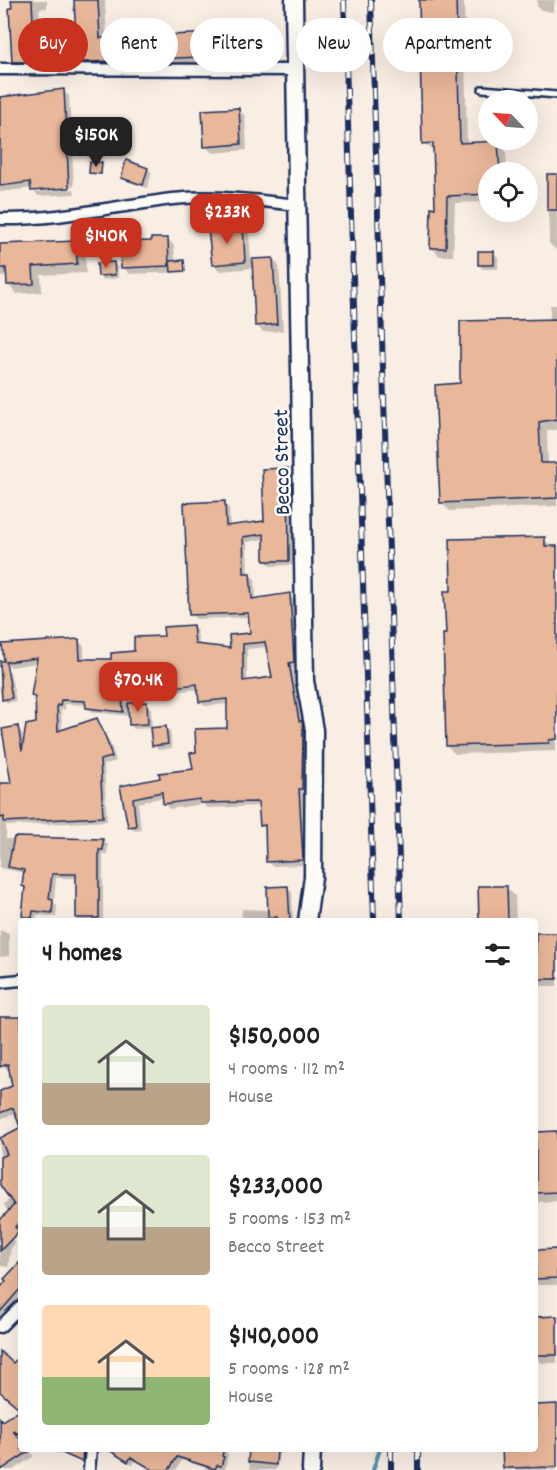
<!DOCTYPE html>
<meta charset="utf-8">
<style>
:root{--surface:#fff;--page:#f2f2f2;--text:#202124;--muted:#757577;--accent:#c8321e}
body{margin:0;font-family:Dekko,sans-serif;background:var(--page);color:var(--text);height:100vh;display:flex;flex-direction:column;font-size:22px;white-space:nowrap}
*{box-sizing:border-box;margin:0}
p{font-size:20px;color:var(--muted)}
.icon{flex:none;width:33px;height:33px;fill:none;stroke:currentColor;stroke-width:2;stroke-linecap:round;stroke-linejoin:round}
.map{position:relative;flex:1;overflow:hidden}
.panel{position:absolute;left:18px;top:918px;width:520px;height:534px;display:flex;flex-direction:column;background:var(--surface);border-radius:6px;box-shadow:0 6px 24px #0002}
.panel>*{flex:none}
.top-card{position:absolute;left:18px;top:18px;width:522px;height:54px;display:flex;gap:12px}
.needle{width:39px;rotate:295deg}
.buttons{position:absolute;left:478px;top:90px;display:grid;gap:12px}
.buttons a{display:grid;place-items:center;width:60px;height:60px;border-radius:50%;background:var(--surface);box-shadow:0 6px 24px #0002;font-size:30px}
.price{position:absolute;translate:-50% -51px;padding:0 14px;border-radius:12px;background:var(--accent);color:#fff;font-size:20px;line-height:39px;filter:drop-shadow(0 2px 3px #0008)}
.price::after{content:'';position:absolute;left:50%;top:36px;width:18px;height:14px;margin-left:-9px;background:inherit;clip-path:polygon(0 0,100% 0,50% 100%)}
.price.active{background:#222;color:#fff}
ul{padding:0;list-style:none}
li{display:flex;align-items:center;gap:18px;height:150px;padding:0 24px}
li span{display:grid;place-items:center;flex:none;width:168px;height:120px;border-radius:6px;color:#555}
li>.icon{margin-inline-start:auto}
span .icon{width:72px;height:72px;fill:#fffc;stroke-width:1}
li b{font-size:26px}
h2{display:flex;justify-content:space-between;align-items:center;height:72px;padding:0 24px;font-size:26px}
.tag{padding:0 21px;border-radius:27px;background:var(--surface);box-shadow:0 6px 24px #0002;font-size:21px;line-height:54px}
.tag.active{background:var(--accent);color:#fff}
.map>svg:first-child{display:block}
</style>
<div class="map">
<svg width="557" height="1470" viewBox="0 0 557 1470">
<rect width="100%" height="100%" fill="#f9eee4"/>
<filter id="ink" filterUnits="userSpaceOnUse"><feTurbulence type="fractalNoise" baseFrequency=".0167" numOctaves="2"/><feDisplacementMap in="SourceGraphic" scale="12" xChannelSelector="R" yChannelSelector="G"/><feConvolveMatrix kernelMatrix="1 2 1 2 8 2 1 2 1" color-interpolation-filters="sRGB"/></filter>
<g filter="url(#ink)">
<g fill="#0003" fill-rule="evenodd">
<polygon points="12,0 47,0 47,8 39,9 41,44 78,41 75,0 105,0 107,39 215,35 222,42 231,39 240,48 244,65 233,68 229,64 97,70 22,69 13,61"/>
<polygon points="420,0 464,0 467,144 498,143 506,151 507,172 489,172 489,202 455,203 453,256 440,256 431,247 437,209 434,151 424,143"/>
<polygon points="537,0 555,0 553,12 541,10 537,6"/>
<polygon points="63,91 69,96 74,186 36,189 36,192 74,189 75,194 38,196 32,188 0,192 0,99"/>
<polygon points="238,109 245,116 247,150 212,153 206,146"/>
<polygon points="101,164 102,175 92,174 91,173"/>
<polygon points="148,169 152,173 147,188 127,181 122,177"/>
<polygon points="548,176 557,176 557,251 549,243"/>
<polygon points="242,226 249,233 251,260 273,259 279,266 283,331 263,332 256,325 254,268 220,271 213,265"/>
<polygon points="168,239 174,246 175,262 183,261 186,272 129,274 123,267 122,243"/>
<polygon points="76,242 85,251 86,273 41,275 42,292 17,294 8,285 8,276 0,277 0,246"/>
<polygon points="493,253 498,257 498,269 483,269 479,265"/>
<polygon points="113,263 118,267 118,278 103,280 99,275"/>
<polygon points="550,305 557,305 557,430 547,430 548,465 557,464 557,506 450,511 441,503 462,385 550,321"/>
<path d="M 287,469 L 292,474 L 293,565 L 271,566 L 266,561 L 265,539 L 247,542 L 248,574 L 255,579 L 256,600 L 289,595 L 294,600 L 298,666 L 293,668 L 303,724 L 306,727 L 306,793 L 303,793 L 307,865 L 272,866 L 267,861 L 267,830 L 261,825 L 260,806 L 207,808 L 203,804 L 169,809 L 165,804 L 164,797 L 138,803 L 141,830 L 135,831 L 130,826 L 122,787 L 194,770 L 198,753 L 228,730 L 228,704 L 205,706 L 200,701 L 199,689 L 164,693 L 159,688 L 158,679 L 124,675 L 124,678 L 110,679 L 110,698 L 122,698 L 126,704 L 147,703 L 151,708 L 152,728 L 134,729 L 130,724 L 130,716 L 92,712 L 87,705 L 65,704 L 65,710 L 61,709 L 62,731 L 97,720 L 111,745 L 116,761 L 104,765 L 107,821 L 6,826 L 6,839 L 103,840 L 108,845 L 107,854 L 103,854 L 103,921 L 77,921 L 77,878 L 56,878 L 54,902 L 57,906 L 56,917 L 37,915 L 36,921 L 28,921 L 23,916 L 25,873 L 0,868 L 0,785 L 13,784 L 17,728 L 22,733 L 24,745 L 38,724 L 36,700 L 32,696 L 37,663 L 11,667 L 6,662 L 79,641 L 84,646 L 84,661 L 113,660 L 136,653 L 193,626 L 197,631 L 199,646 L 232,650 L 252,634 L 250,617 L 196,619 L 191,614 L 224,503 L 229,508 L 230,527 L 265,523 ZM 267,647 L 274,678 L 247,682 L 247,649 Z"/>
<polygon points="544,539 553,548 557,548 556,751 455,754 447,746 448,635 453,592"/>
<polygon points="6,668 10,672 16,701 7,703 0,692 0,669"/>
<polygon points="166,727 170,731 172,748 158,750 154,745"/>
<polygon points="506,887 515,896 516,921 480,921"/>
<polygon points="288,888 292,892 293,921 241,921 242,909 269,910"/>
<polygon points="0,930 9,934 9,956 0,957"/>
<rect x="536" y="935" width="21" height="51"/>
<polygon points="20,1016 21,1016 21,1125 16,1113 0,1119 0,1092 14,1087 10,1069 8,1070 3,1065 0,1057 0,1019 20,1018"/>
<polygon points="21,1129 21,1238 4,1204 11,1198 3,1186 0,1187 0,1140"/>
<polygon points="557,1133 557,1201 538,1202 538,1208 536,1208 536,1134"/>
<polygon points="0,1225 15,1243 11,1248 8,1267 0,1266"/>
<polygon points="557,1251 557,1285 536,1285 536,1252"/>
<polygon points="21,1263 21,1305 0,1320 0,1291"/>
<polygon points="536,1318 557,1318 557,1363 541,1363 536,1358"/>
<polygon points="21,1322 21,1337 15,1331"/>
<polygon points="536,1406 557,1406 557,1470 504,1470 504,1449 536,1449"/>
<polygon points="12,1416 21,1426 21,1436 12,1432 21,1442 21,1449 28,1449 34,1456 13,1470 0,1470 0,1424"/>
<polygon points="52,1449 91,1449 87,1465"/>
<polygon points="108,1449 155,1449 151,1469 136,1460 133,1465"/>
<polygon points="164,1449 223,1449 228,1454 225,1470 212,1470 182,1460 176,1470 163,1470"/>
<polygon points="251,1449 280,1449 276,1470 249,1470"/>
</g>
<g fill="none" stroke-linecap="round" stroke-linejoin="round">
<polyline stroke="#5990ad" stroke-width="4" points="373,1470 380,1449"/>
</g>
<g fill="#e9b79a" stroke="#1b2f5e" stroke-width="1.5" fill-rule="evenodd">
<polygon points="11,0 32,0 34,43 76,40 74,0 98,0 100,38 215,33 216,42 232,38 237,57 223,60 222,56 88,62 12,62 9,8 12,8"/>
<polygon points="419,0 456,0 460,143 498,141 500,172 489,172 489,194 447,196 446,248 430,248 431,207 435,208 433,143 422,144"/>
<polygon points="64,89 69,188 31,191 30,182 0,186 0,97"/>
<polygon points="239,108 241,144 204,147 202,110"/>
<polygon points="126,160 148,168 143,185 121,178"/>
<polygon points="90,162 102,162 101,174 89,173"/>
<rect x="547" y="174" width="10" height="36"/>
<polygon points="243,225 245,262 212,265 208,228"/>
<polygon points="151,238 168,238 169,266 121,268 120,242 151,241"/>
<polygon points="77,241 77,264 33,267 34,284 7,285 6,268 0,268 0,244"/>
<rect x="478" y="251" width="16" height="14"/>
<polygon points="273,258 277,324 255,326 252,259"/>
<polygon points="184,260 185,271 171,272 170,261"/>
<polygon points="114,262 115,275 98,276 97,263"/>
<polygon points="557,319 557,419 539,422 541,463 557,463 557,498 440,503 435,385 460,383 460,321"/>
<path d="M 288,468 L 289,561 L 264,561 L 264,534 L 243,537 L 244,573 L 250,573 L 252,599 L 290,593 L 294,662 L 289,663 L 299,721 L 302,721 L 303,731 L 302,789 L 299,789 L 303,860 L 266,862 L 265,825 L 260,826 L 258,802 L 200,803 L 200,799 L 163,804 L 162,792 L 133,798 L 136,826 L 128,827 L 120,786 L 160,778 L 159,773 L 193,769 L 190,753 L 196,752 L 195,729 L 227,728 L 227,699 L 199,702 L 197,684 L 158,689 L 156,675 L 120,671 L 120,674 L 106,675 L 106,697 L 122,696 L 123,712 L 86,708 L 85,701 L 61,700 L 60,706 L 57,705 L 58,731 L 97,718 L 106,738 L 112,757 L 100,760 L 103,817 L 4,822 L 4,817 L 0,818 L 0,783 L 11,783 L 2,729 L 18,726 L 22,751 L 26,725 L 36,723 L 35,697 L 31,696 L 37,658 L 6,662 L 12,698 L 2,700 L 0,661 L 4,661 L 2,644 L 79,639 L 80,659 L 111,659 L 111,653 L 134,651 L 134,637 L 164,636 L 163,627 L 193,625 L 195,644 L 230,648 L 229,635 L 250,633 L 248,613 L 189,615 L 184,503 L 225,501 L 226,526 L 264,521 L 262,469 ZM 265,642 L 272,677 L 243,681 L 243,644 Z"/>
<polygon points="545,537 545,546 557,546 557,739 549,740 549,743 446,746 443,634 446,634 444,591 451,591 450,539"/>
<polygon points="147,702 148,724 129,725 128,703"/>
<polygon points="166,726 168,744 152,746 150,728"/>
<polygon points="14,837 103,839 103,850 99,850 99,918 76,918 76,874 52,874 49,899 53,900 52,913 33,911 32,918 22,916 25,887 22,886 24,870 8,867"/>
<polygon points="288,886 290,921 277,921 277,917 268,917 267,887"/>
<polygon points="478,886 507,886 508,921 479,921"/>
<rect x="536" y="933" width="21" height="46"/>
<polygon points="0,1017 21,1017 20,1127 13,1108 0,1113 0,1091 12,1086 8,1064 0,1067"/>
<polygon points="21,1127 21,1220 15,1227 19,1231 0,1251 0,1220 14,1205 0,1185 0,1157 7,1154 0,1138"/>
<polygon points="557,1131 557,1192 536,1193 536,1132"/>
<polygon points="557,1249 557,1278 536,1279 536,1250"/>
<polygon points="21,1261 21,1288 0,1312 0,1288 6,1281 4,1279"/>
<polygon points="557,1316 557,1355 536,1355 536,1317"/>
<polygon points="0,1351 13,1363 21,1355 21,1435 13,1431 21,1440 21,1449 33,1449 1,1470 0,1418 2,1421 20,1409 0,1392"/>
<polygon points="557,1404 557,1467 503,1468 502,1449 536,1449 536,1405"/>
<polygon points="53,1449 83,1449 82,1462"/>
<polygon points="107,1449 224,1449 222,1456 224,1457 221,1466 217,1465 215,1469 177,1457 169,1470 153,1470 131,1457 128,1462"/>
<polygon points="249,1449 277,1449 276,1465 248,1462"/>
</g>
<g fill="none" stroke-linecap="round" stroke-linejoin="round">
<defs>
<polyline id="lane" points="482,89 557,95"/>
<g id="street">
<polyline points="0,69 296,70"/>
<path d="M 0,219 C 59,220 115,206 173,199 C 214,195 256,200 296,205"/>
<polyline points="0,982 21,980"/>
<polyline points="0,1327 21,1306"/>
<polyline points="89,1470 91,1449"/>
</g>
<g id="secondary">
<polyline points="294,0 305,681 314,730 313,877 307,921"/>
<polyline points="311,1470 312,1449"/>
</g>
</defs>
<use href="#lane" stroke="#1b2f5e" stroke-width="10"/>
<use href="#street" stroke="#1b2f5e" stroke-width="15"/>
<use href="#secondary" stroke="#1b2f5e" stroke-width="21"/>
<use href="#lane" stroke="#fdfcf7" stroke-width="5"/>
<use href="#street" stroke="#fdfcf7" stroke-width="10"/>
<use href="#secondary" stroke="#fdfcf7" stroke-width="16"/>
<defs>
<g id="rail">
<polyline points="344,0 374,921"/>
<polyline points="371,0 401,921"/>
<polyline points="391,1449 391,1470"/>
<polyline points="418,1449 418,1470"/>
</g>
</defs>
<use href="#rail" stroke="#1b2f5e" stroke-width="6"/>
<use href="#rail" stroke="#fdfcf7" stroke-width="4" stroke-dasharray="11" stroke-linecap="butt"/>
</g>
</g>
<g text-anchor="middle" stroke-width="5" stroke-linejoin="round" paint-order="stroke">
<g font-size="22" fill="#1b2f5e" stroke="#fdfcf7">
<text transform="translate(280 462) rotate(-91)" y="8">Becco Street</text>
</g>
</g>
</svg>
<div class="buttons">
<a><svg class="needle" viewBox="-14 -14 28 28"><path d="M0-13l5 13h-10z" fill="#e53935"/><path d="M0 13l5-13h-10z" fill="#757577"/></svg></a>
<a><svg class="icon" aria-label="locate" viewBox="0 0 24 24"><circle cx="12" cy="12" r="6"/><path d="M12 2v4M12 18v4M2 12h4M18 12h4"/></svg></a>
</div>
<b class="price active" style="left:96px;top:168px">$150K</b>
<b class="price" style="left:227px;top:245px">$233K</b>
<b class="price" style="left:106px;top:269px">$140K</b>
<b class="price" style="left:138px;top:713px">$70.4K</b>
<div class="top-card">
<a class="tag active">Buy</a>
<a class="tag">Rent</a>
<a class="tag">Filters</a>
<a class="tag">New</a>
<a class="tag">Apartment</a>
</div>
<section class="panel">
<h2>4 homes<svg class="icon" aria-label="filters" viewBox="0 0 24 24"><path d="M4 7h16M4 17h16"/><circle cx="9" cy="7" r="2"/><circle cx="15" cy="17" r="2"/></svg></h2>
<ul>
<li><span style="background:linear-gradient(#dfe7d0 65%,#b9a48a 0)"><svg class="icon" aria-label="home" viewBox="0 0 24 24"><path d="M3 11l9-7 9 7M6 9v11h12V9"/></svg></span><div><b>$150,000</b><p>4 rooms · 112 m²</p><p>House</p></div></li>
<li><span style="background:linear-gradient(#dfe7d0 60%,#b9a48a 0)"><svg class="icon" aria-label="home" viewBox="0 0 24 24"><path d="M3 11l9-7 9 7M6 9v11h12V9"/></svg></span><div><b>$233,000</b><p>5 rooms · 153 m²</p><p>Becco Street</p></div></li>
<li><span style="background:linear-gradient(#ffd9b3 60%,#8fb573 0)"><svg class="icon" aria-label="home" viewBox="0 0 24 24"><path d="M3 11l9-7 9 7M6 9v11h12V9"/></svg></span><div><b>$140,000</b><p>5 rooms · 128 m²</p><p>House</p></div></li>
</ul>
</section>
</div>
